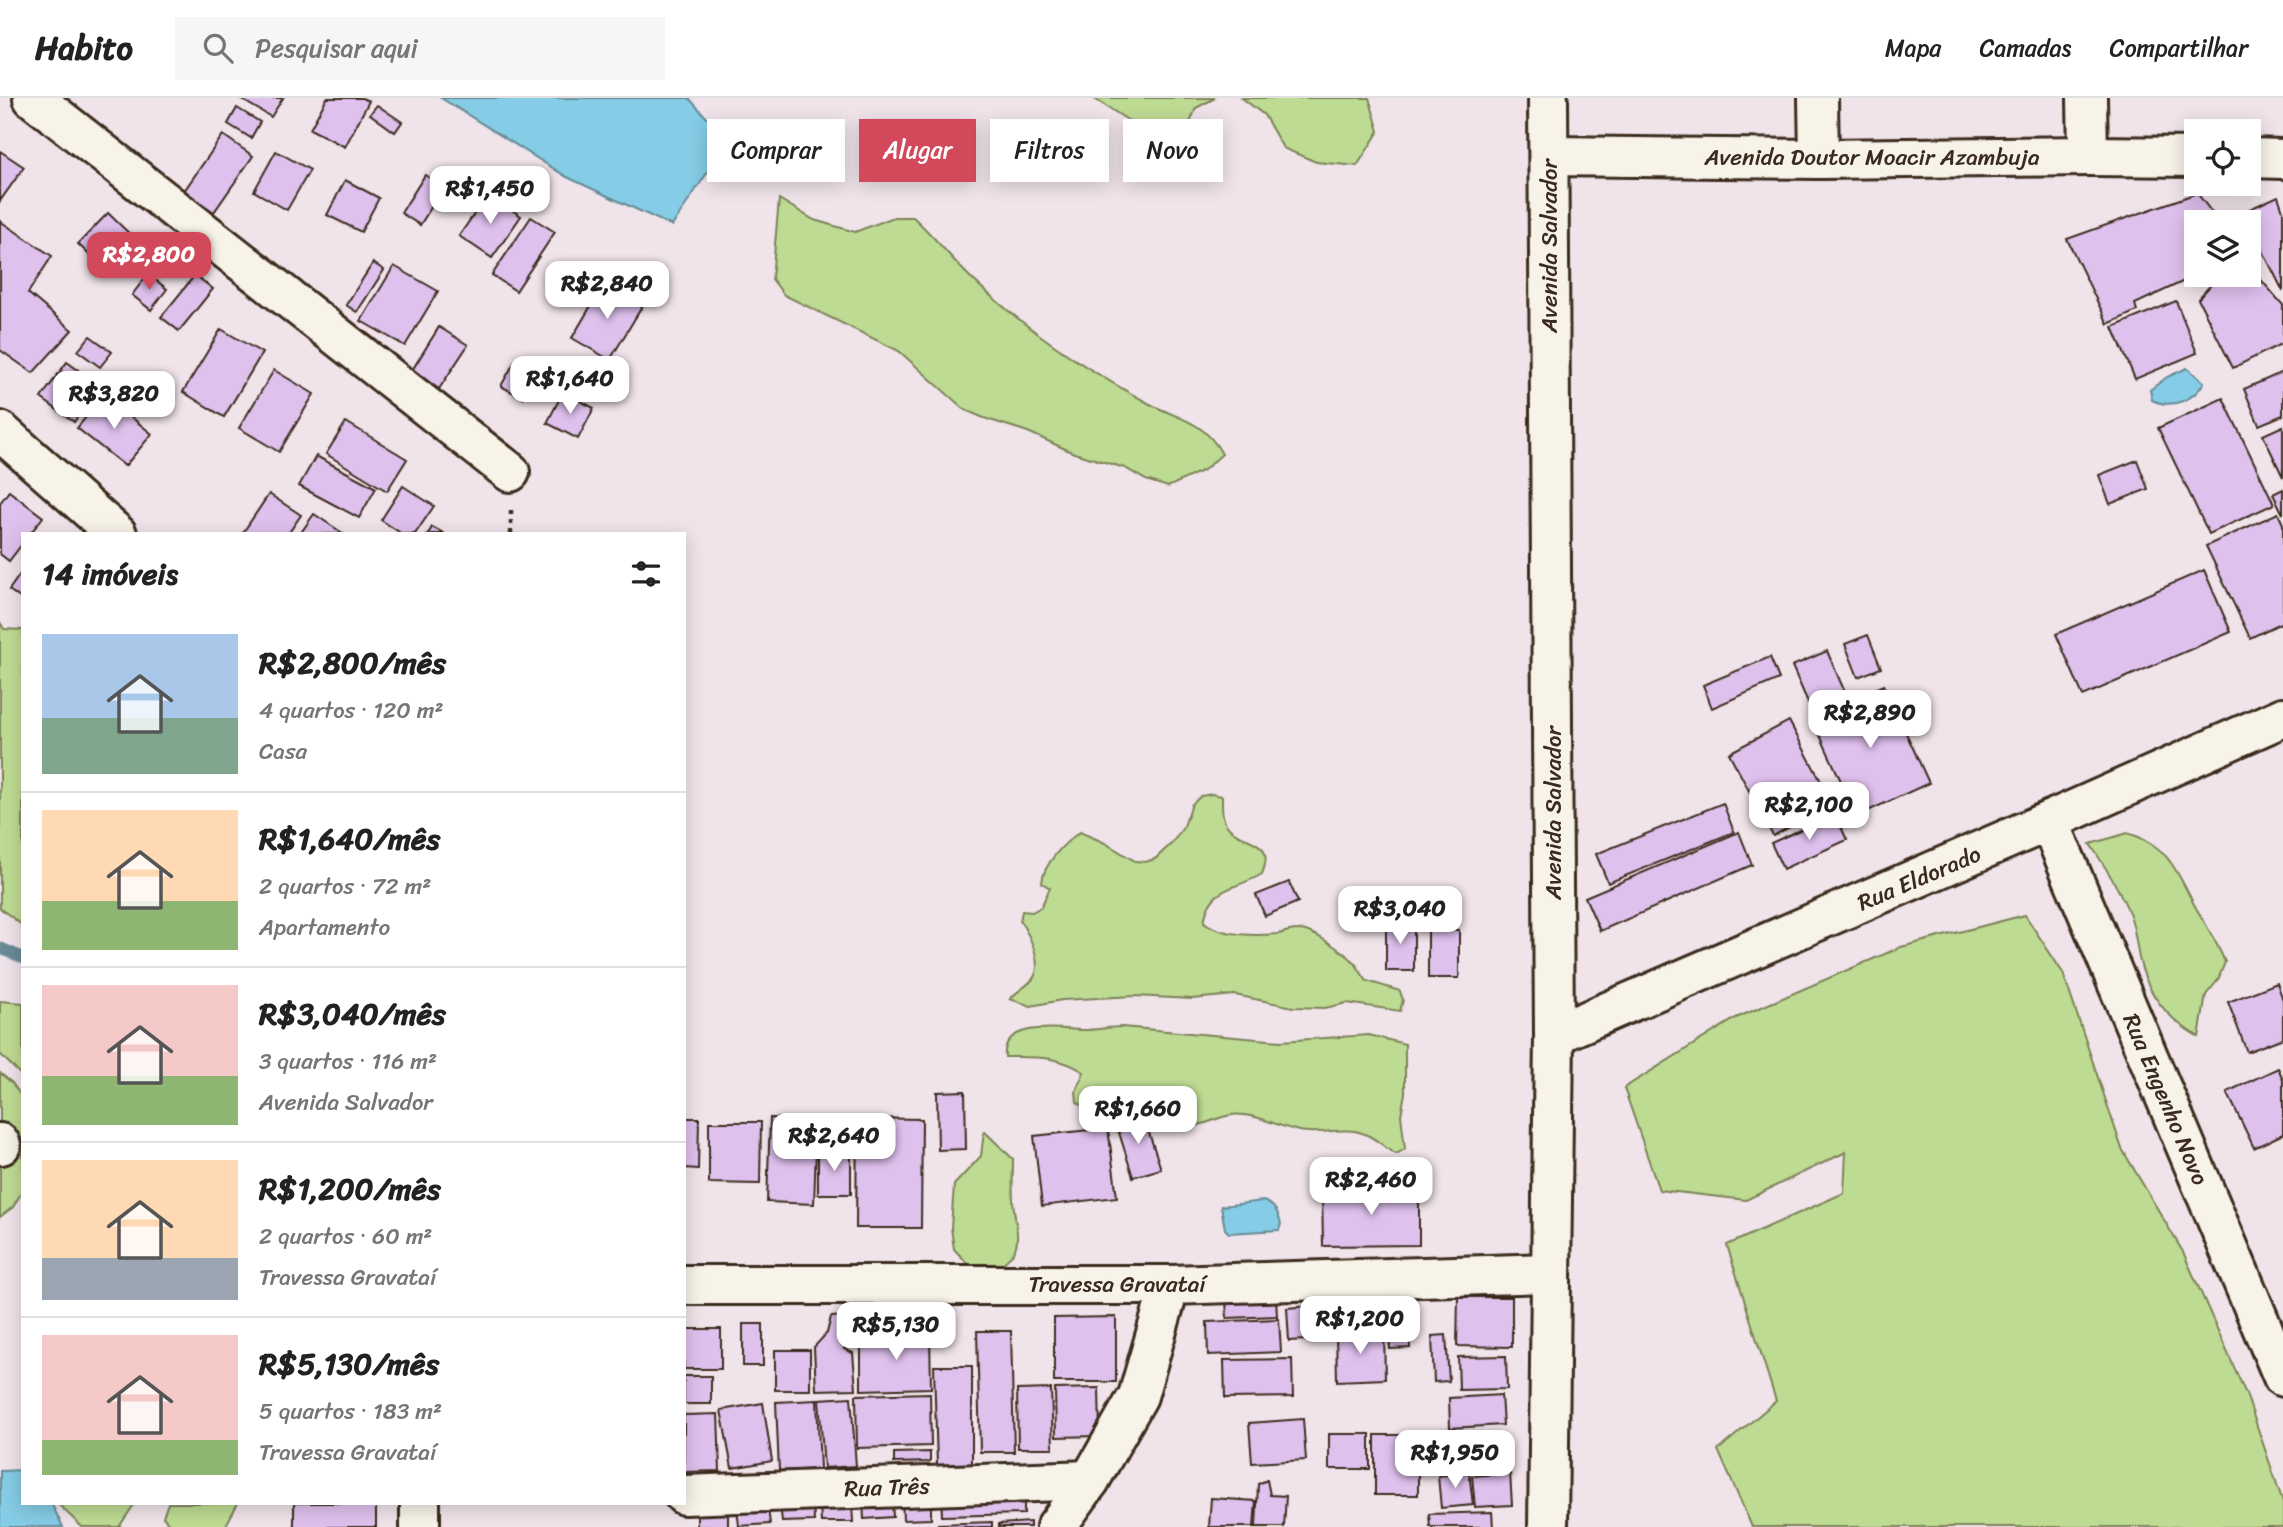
<!DOCTYPE html>
<html lang="pt">
<meta charset="utf-8">
<style>
:root{--surface:#fff;--page:#f6f6f6;--text:#222;--muted:#767676;--line:#e0e0e0;--accent:#d1495b}
body{margin:0;font-family:Sriracha,sans-serif;background:var(--page);color:var(--text);height:100vh;display:flex;flex-direction:column;font-size:26px;white-space:nowrap}
*{box-sizing:border-box;margin:0}
p{font-size:23px;color:var(--muted)}
.icon{flex:none;width:38px;height:38px;fill:none;stroke:currentColor;stroke-width:2;stroke-linecap:round;stroke-linejoin:round}
.map{position:relative;flex:1;overflow:hidden}
.side{position:absolute;left:21px;top:434px;width:665px;height:973px;display:flex;flex-direction:column;background:var(--surface);border-radius:0px;box-shadow:0 4px 18px #0003}
.side>*{flex:none}
.top-card{position:absolute;left:707px;top:21px;width:665px;height:63px;display:flex;gap:14px}
.controls{position:absolute;left:2184px;top:21px;display:grid;gap:14px}
.controls a{display:grid;place-items:center;width:77px;height:77px;border-radius:0px;background:var(--surface);box-shadow:0 4px 18px #0003;font-size:35px}
.price{position:absolute;translate:-50% -60px;padding:0 16px;border-radius:14px;background:#fff;color:#222;font-size:23px;line-height:46px;filter:drop-shadow(0 2px 4px #0008)}
.price::after{content:'';position:absolute;left:50%;top:42px;width:21px;height:16px;margin-left:-10px;background:inherit;clip-path:polygon(0 0,100% 0,50% 100%)}
.price.selected{background:var(--accent);color:#fff}
ul{padding:0;list-style:none}
li{display:flex;align-items:center;gap:21px;height:175px;padding:0 21px}
li+li{border-top:2px solid var(--line)}
li span{display:grid;place-items:center;flex:none;width:196px;height:140px;border-radius:0px;color:#555}
li>.icon{margin-inline-start:auto}
span .icon{width:84px;height:84px;fill:#fffc;stroke-width:1}
li b{font-size:30px}
h2{display:flex;justify-content:space-between;align-items:center;height:84px;padding:0 21px;font-size:30px}
.pill{padding:0 24px;border-radius:0px;background:var(--surface);box-shadow:0 4px 18px #0003;font-size:24px;line-height:63px}
.pill.selected{background:var(--accent);color:#fff}
header{display:flex;align-items:center;gap:42px;box-sizing:border-box;height:98px;padding:0 35px;background:var(--surface);border-bottom:2px solid var(--line)}
header strong{font-size:33px}
nav{display:flex;gap:38px;margin-inline-start:auto;font-size:24px}
.search{width:490px;height:63px;background:var(--page);display:flex;align-items:center;gap:18px;box-sizing:border-box;padding:0 24px;border-radius:0px;color:var(--muted);font-size:26px}
.map>svg:first-child{display:block}
</style>
<header>
<strong>Habito</strong>
<div class="search"><svg class="icon" aria-label="search" viewBox="0 0 24 24"><circle cx="10" cy="10" r="6"/><path d="M15 15l6 6"/></svg>Pesquisar aqui</div>
<nav><a>Mapa</a><a>Camadas</a><a>Compartilhar</a></nav>
</header>
<div class="map">
<svg width="2283" height="1429" viewBox="0 0 2283 1429">
<rect width="100%" height="100%" fill="#f0e4ea"/>
<filter id="ink" filterUnits="userSpaceOnUse"><feTurbulence type="fractalNoise" baseFrequency=".0143" numOctaves="2"/><feDisplacementMap in="SourceGraphic" scale="14" xChannelSelector="R" yChannelSelector="G"/><feConvolveMatrix kernelMatrix="1 2 1 2 8 2 1 2 1" color-interpolation-filters="sRGB"/></filter>
<g filter="url(#ink)">
<g fill="#bedb93" stroke="#7c8258" stroke-width="2">
<polygon points="1093,0 1215,0 1196,10 1180,50 1145,33"/>
<polygon points="1242,0 1369,0 1379,33 1357,68 1316,64 1283,50 1264,17"/>
<path d="M 779,101 L 814,122 L 855,134 L 894,119 L 913,119 C 933,137 949,158 968,177 C 1022,229 1085,271 1150,306 C 1181,322 1204,323 1222,356 L 1204,372 L 1168,389 L 1146,382 L 1125,370 L 1074,355 L 1028,334 L 984,320 L 965,312 L 899,253 L 784,197 L 772,181 Z"/>
<polygon points="0,524 4,531 23,532 23,828 0,810"/>
<path d="M 1212,696 L 1222,698 C 1222,708 1221,722 1229,730 C 1247,747 1276,741 1262,776 C 1236,792 1210,787 1204,824 C 1222,838 1255,838 1278,836 C 1284,835 1292,831 1299,832 C 1313,832 1346,855 1355,865 C 1359,871 1363,878 1367,883 L 1400,893 L 1403,902 L 1400,913 L 1347,905 L 1325,910 L 1293,909 L 1235,897 L 1192,901 L 1134,898 L 1062,902 L 1031,908 L 1010,901 C 1017,893 1026,889 1032,882 C 1045,868 1029,836 1020,823 L 1022,813 L 1032,814 L 1041,809 L 1050,790 L 1042,785 C 1043,766 1065,744 1080,734 L 1105,745 L 1135,763 L 1145,764 L 1155,761 L 1172,745 L 1184,728 L 1192,706 L 1201,698 Z"/>
<path d="M 2128,735 C 2170,748 2177,775 2196,810 C 2207,828 2217,845 2225,864 L 2218,882 L 2206,897 L 2199,939 C 2168,922 2147,895 2139,860 C 2136,845 2135,831 2130,817 C 2120,792 2105,768 2090,746 Z"/>
<polygon points="2025,817 2063,875 2122,1051 2183,1154 2246,1296 2283,1404 2283,1429 1752,1429 1718,1352 1776,1303 1727,1147 1844,1095 1846,1054 1746,1102 1659,1092 1624,990 1736,920 1901,849"/>
<polygon points="0,903 23,905 23,979 0,956"/>
<path d="M 1122,929 L 1281,943 L 1369,937 L 1405,946 L 1405,995 L 1401,1017 L 1405,1051 L 1396,1056 C 1386,1051 1379,1043 1369,1038 C 1347,1026 1320,1038 1300,1033 C 1277,1029 1255,1014 1231,1017 C 1217,1019 1205,1028 1190,1028 L 1139,995 C 1120,991 1107,1008 1088,1011 L 1077,1004 L 1076,993 L 1084,974 C 1057,957 1036,959 1005,959 C 1001,922 1060,931 1083,932 C 1096,932 1109,929 1122,929 Z"/>
<polygon points="0,975 12,985 23,1001 23,1092 13,1109 0,1119"/>
<path d="M 984,1033 L 1013,1061 C 1013,1074 1012,1088 1013,1101 C 1015,1135 1029,1154 991,1172 L 967,1165 L 954,1151 L 951,1130 L 954,1087 L 981,1058 Z"/>
<polygon points="57,1405 135,1405 119,1429 82,1429"/>
<polygon points="168,1405 238,1405 225,1429 172,1429 163,1419"/>
</g>
<g fill="#85cce6" stroke="#678b96" stroke-width="2">
<polygon points="441,0 689,0 728,43 672,128 567,79"/>
<path d="M 2187,270 L 2204,284 C 2194,303 2171,311 2152,302 L 2150,292 L 2167,279 Z"/>
<path d="M 1263,1103 C 1275,1107 1278,1114 1281,1126 L 1279,1132 L 1229,1135 L 1225,1131 L 1221,1108 Z"/>
<polygon points="23,1372 23,1405 51,1405 63,1429 0,1429 0,1373"/>
</g>
<g fill="none" stroke-linecap="round" stroke-linejoin="round">
<polyline stroke="#678b96" stroke-width="12" points="0,850 23,860"/>
</g>
<g fill="#dfc1ee" stroke="#3b2a1e" stroke-width="2">
<polygon points="239,0 283,0 271,19"/>
<polygon points="327,0 362,0 369,3 345,49 310,31"/>
<polygon points="377,7 402,24 395,34 370,16"/>
<polygon points="237,10 260,24 251,40 228,26"/>
<polygon points="223,37 253,58 214,114 184,93"/>
<polygon points="0,53 24,69 0,103"/>
<polygon points="276,53 310,72 287,112 254,93"/>
<polygon points="425,77 444,89 420,127 401,115"/>
<polygon points="345,82 379,100 361,134 327,117"/>
<polygon points="2197,95 2219,124 2196,124 2197,177 2135,206 2137,213 2108,226 2067,141"/>
<polygon points="488,96 521,118 492,160 459,138"/>
<polygon points="2278,98 2283,113 2283,193 2243,114"/>
<polygon points="108,115 139,145 109,176 78,146"/>
<polygon points="531,119 555,134 516,193 492,177"/>
<polygon points="0,123 52,158 28,195 72,232 33,275 0,252"/>
<polygon points="373,165 384,172 357,214 346,207"/>
<polygon points="394,168 438,193 405,248 361,223"/>
<polygon points="2249,168 2283,207 2283,245 2233,270 2198,201 2218,179 2225,177 2249,177"/>
<polygon points="148,176 167,191 151,212 132,197"/>
<polygon points="195,177 213,191 179,233 161,219"/>
<polygon points="605,184 643,207 610,262 572,240"/>
<polygon points="2176,203 2197,255 2135,281 2113,229"/>
<polygon points="439,229 468,247 439,291 411,274"/>
<polygon points="221,231 262,255 224,319 183,294"/>
<polygon points="90,238 112,254 100,269 78,253"/>
<polygon points="515,263 538,276 523,300 501,288"/>
<polygon points="67,264 100,288 74,324 41,300"/>
<polygon points="274,272 314,296 279,354 239,330"/>
<polygon points="2283,274 2283,317 2259,327 2244,291"/>
<polygon points="563,294 594,310 578,341 547,325"/>
<polygon points="104,297 152,336 125,368 77,330"/>
<polygon points="2223,300 2274,406 2209,436 2158,330"/>
<polygon points="346,324 407,361 387,393 326,356"/>
<polygon points="2283,328 2283,379 2263,337"/>
<polygon points="316,358 376,390 359,420 299,388"/>
<polygon points="2137,362 2148,391 2110,406 2099,377"/>
<polygon points="403,388 434,408 415,436 402,436 381,422"/>
<polygon points="2283,391 2283,416 2273,396"/>
<polygon points="9,393 43,419 30,436 23,436 23,445 9,463 0,456 0,405"/>
<polygon points="269,396 301,417 288,436 242,436"/>
<polygon points="2278,415 2283,426 2283,524 2250,540 2206,448"/>
<polygon points="314,416 344,436 300,436"/>
<polygon points="432,429 445,436 428,436"/>
<polygon points="23,472 23,502 9,492"/>
<polygon points="2204,472 2231,534 2083,598 2056,536"/>
<polygon points="1868,537 1881,570 1858,579 1845,546"/>
<polygon points="1827,553 1844,592 1809,607 1792,568"/>
<polygon points="1770,559 1779,581 1712,610 1703,587"/>
<polygon points="1884,587 1929,685 1857,718 1812,620"/>
<polygon points="1789,623 1833,706 1773,738 1729,655"/>
<polygon points="1723,705 1734,734 1608,785 1596,756"/>
<polygon points="1835,716 1847,742 1783,771 1771,745"/>
<polygon points="1739,734 1752,767 1600,833 1585,799"/>
<polygon points="1289,784 1298,804 1265,818 1256,797"/>
<rect x="1386" y="823" width="28" height="50"/>
<rect x="1428" y="832" width="31" height="48"/>
<polygon points="2277,885 2283,902 2283,940 2247,954 2228,904"/>
<polygon points="2278,970 2283,981 2283,1036 2254,1050 2227,994"/>
<polygon points="965,993 966,1051 938,1052 937,994"/>
<polygon points="1143,1017 1161,1071 1133,1079 1116,1025"/>
<polygon points="684,1020 699,1020 698,1071 684,1070"/>
<polygon points="770,1020 817,1022 814,1106 767,1104"/>
<polygon points="857,1020 922,1021 921,1130 856,1130"/>
<polygon points="709,1024 761,1024 760,1086 709,1085"/>
<polygon points="1108,1030 1117,1099 1042,1108 1034,1038"/>
<rect x="818" y="1054" width="33" height="42"/>
<polygon points="1419,1090 1419,1147 1323,1148 1322,1092"/>
<polygon points="1276,1199 1277,1218 1227,1220 1226,1201"/>
<polygon points="1458,1199 1512,1199 1512,1249 1457,1248"/>
<polygon points="1388,1202 1409,1202 1410,1250 1390,1251"/>
<polygon points="1322,1207 1324,1241 1289,1243 1287,1210"/>
<polygon points="852,1218 852,1233 844,1251 853,1255 856,1291 816,1292 814,1249 827,1235 831,1219"/>
<polygon points="1116,1219 1116,1284 1054,1284 1054,1220"/>
<polygon points="1279,1221 1281,1254 1208,1257 1207,1224"/>
<rect x="743" y="1226" width="20" height="42"/>
<rect x="684" y="1231" width="37" height="40"/>
<polygon points="977,1233 1011,1233 1014,1354 980,1354"/>
<polygon points="1384,1233 1385,1281 1337,1283 1336,1234"/>
<polygon points="930,1237 931,1290 861,1292 861,1238"/>
<polygon points="1446,1237 1449,1283 1434,1284 1432,1238"/>
<rect x="775" y="1252" width="35" height="40"/>
<polygon points="1506,1258 1507,1291 1459,1292 1458,1259"/>
<polygon points="1292,1261 1293,1299 1225,1300 1224,1262"/>
<polygon points="934,1268 972,1268 972,1366 937,1367"/>
<rect x="684" y="1278" width="27" height="28"/>
<polygon points="1099,1290 1100,1338 1056,1339 1055,1291"/>
<polygon points="1051,1291 1053,1350 1018,1350 1017,1292"/>
<polygon points="930,1295 931,1348 857,1350 856,1297"/>
<polygon points="1501,1297 1503,1327 1450,1330 1449,1300"/>
<polygon points="851,1299 856,1368 824,1370 819,1301"/>
<polygon points="817,1302 820,1371 779,1373 776,1304"/>
<polygon points="763,1305 772,1363 732,1370 721,1312"/>
<polygon points="718,1316 720,1373 684,1374 684,1317"/>
<polygon points="1303,1321 1306,1362 1252,1365 1249,1325"/>
<rect x="1329" y="1336" width="41" height="35"/>
<rect x="1375" y="1337" width="43" height="60"/>
<polygon points="930,1354 930,1364 894,1365 894,1355"/>
<polygon points="1469,1374 1473,1407 1441,1410 1438,1378"/>
<polygon points="1510,1375 1512,1407 1475,1409 1472,1378"/>
<polygon points="1267,1382 1270,1397 1286,1398 1284,1429 1256,1429 1258,1386"/>
<polygon points="1024,1393 1024,1416 942,1418 941,1395"/>
<polygon points="931,1399 931,1421 903,1422 902,1400"/>
<polygon points="1211,1400 1256,1403 1254,1429 1209,1429"/>
<polygon points="813,1403 814,1423 782,1424 780,1404"/>
<polygon points="892,1403 893,1419 864,1421 863,1404"/>
<rect x="294" y="1405" width="82" height="24"/>
<polygon points="820,1405 852,1405 853,1424 821,1424"/>
<polygon points="768,1410 770,1426 739,1428 737,1411"/>
<polygon points="728,1414 728,1428 697,1429 697,1415"/>
<polygon points="1492,1414 1493,1429 1430,1429 1429,1416"/>
<polygon points="992,1424 992,1429 938,1429 938,1426"/>
<polygon points="1030,1424 1030,1429 999,1429 999,1426"/>
</g>
<g fill="none" stroke-linecap="round" stroke-linejoin="round">
<defs>
<g id="minor">
<polyline points="33,0 510,374"/>
<polyline points="1548,0 1554,937 1548,1429"/>
<polyline points="1818,0 1819,61"/>
<polyline points="2087,0 2088,58"/>
<polyline points="1549,58 1819,61 2088,58 2196,59"/>
<polyline points="2249,60 2283,61"/>
<polyline points="0,333 117,436"/>
<polyline points="2049,723 2283,1279"/>
<polyline points="1554,937 2049,723 2283,619"/>
<polyline points="0,1045 1,1047"/>
<polyline points="684,1187 1170,1187 1550,1175"/>
<polyline points="684,1397 1090,1382"/>
<polyline points="420,1429 420,1405"/>
<polyline points="1056,1429 1090,1382 1138,1298 1170,1187"/>
</g>
</defs>
<use href="#minor" stroke="#3b2a1e" stroke-width="44"/>
<polyline stroke="#3b2a1e" stroke-width="4.5" stroke-dasharray="5 5" stroke-linecap="butt" points="511,412 511,436"/>
<use href="#minor" stroke="#f7f3e8" stroke-width="38"/>
</g>
</g>
<g text-anchor="middle" stroke-width="7" stroke-linejoin="round" paint-order="stroke">
<g font-size="23" fill="#3b2a1e" stroke="#f7f3e8">
<text x="1872" y="67">Avenida Doutor Moacir Azambuja</text>
<text transform="translate(1549 148) rotate(-90)" y="8">Avenida Salvador</text>
<text transform="translate(1553 715) rotate(-90)" y="8">Avenida Salvador</text>
<text transform="translate(1919 780) rotate(-23)" y="8">Rua Eldorado</text>
<text transform="translate(2166 1001) rotate(67)" y="8">Rua Engenho Novo</text>
<text x="1117" y="1194">Travessa Gravataí</text>
<text transform="translate(887 1389) rotate(-2)" y="8">Rua Três</text>
</g>
</g>
</svg>
<div class="controls">
<a><svg class="icon" aria-label="locate" viewBox="0 0 24 24"><circle cx="12" cy="12" r="6"/><path d="M12 2v4M12 18v4M2 12h4M18 12h4"/></svg></a>
<a><svg class="icon" aria-label="layers" viewBox="0 0 24 24"><path d="M12 4l9 5-9 5-9-5zM3 14l9 5 9-5"/></svg></a>
</div>
<b class="price" style="left:490px;top:128px">R$1,450</b>
<b class="price selected" style="left:149px;top:194px">R$2,800</b>
<b class="price" style="left:607px;top:223px">R$2,840</b>
<b class="price" style="left:570px;top:318px">R$1,640</b>
<b class="price" style="left:114px;top:333px">R$3,820</b>
<b class="price" style="left:1870px;top:652px">R$2,890</b>
<b class="price" style="left:1809px;top:744px">R$2,100</b>
<b class="price" style="left:1400px;top:848px">R$3,040</b>
<b class="price" style="left:1138px;top:1048px">R$1,660</b>
<b class="price" style="left:834px;top:1075px">R$2,640</b>
<b class="price" style="left:1371px;top:1119px">R$2,460</b>
<b class="price" style="left:1360px;top:1258px">R$1,200</b>
<b class="price" style="left:896px;top:1264px">R$5,130</b>
<b class="price" style="left:1455px;top:1392px">R$1,950</b>
<div class="top-card">
<a class="pill">Comprar</a>
<a class="pill selected">Alugar</a>
<a class="pill">Filtros</a>
<a class="pill">Novo</a>
</div>
<section class="side">
<h2>14 imóveis<svg class="icon" aria-label="filters" viewBox="0 0 24 24"><path d="M4 7h16M4 17h16"/><circle cx="9" cy="7" r="2"/><circle cx="15" cy="17" r="2"/></svg></h2>
<ul>
<li><span style="background:linear-gradient(#a9c7e8 60%,#7fa58c 0)"><svg class="icon" aria-label="home" viewBox="0 0 24 24"><path d="M3 11l9-7 9 7M6 9v11h12V9"/></svg></span><div><b>R$2,800/mês</b><p>4 quartos · 120 m²</p><p>Casa</p></div></li>
<li><span style="background:linear-gradient(#ffd9b3 65%,#8fb573 0)"><svg class="icon" aria-label="home" viewBox="0 0 24 24"><path d="M3 11l9-7 9 7M6 9v11h12V9"/></svg></span><div><b>R$1,640/mês</b><p>2 quartos · 72 m²</p><p>Apartamento</p></div></li>
<li><span style="background:linear-gradient(#f6c9c9 65%,#8fb573 0)"><svg class="icon" aria-label="home" viewBox="0 0 24 24"><path d="M3 11l9-7 9 7M6 9v11h12V9"/></svg></span><div><b>R$3,040/mês</b><p>3 quartos · 116 m²</p><p>Avenida Salvador</p></div></li>
<li><span style="background:linear-gradient(#ffd9b3 70%,#9aa5b1 0)"><svg class="icon" aria-label="home" viewBox="0 0 24 24"><path d="M3 11l9-7 9 7M6 9v11h12V9"/></svg></span><div><b>R$1,200/mês</b><p>2 quartos · 60 m²</p><p>Travessa Gravataí</p></div></li>
<li><span style="background:linear-gradient(#f6c9c9 75%,#8fb573 0)"><svg class="icon" aria-label="home" viewBox="0 0 24 24"><path d="M3 11l9-7 9 7M6 9v11h12V9"/></svg></span><div><b>R$5,130/mês</b><p>5 quartos · 183 m²</p><p>Travessa Gravataí</p></div></li>
</ul>
</section>
</div>
